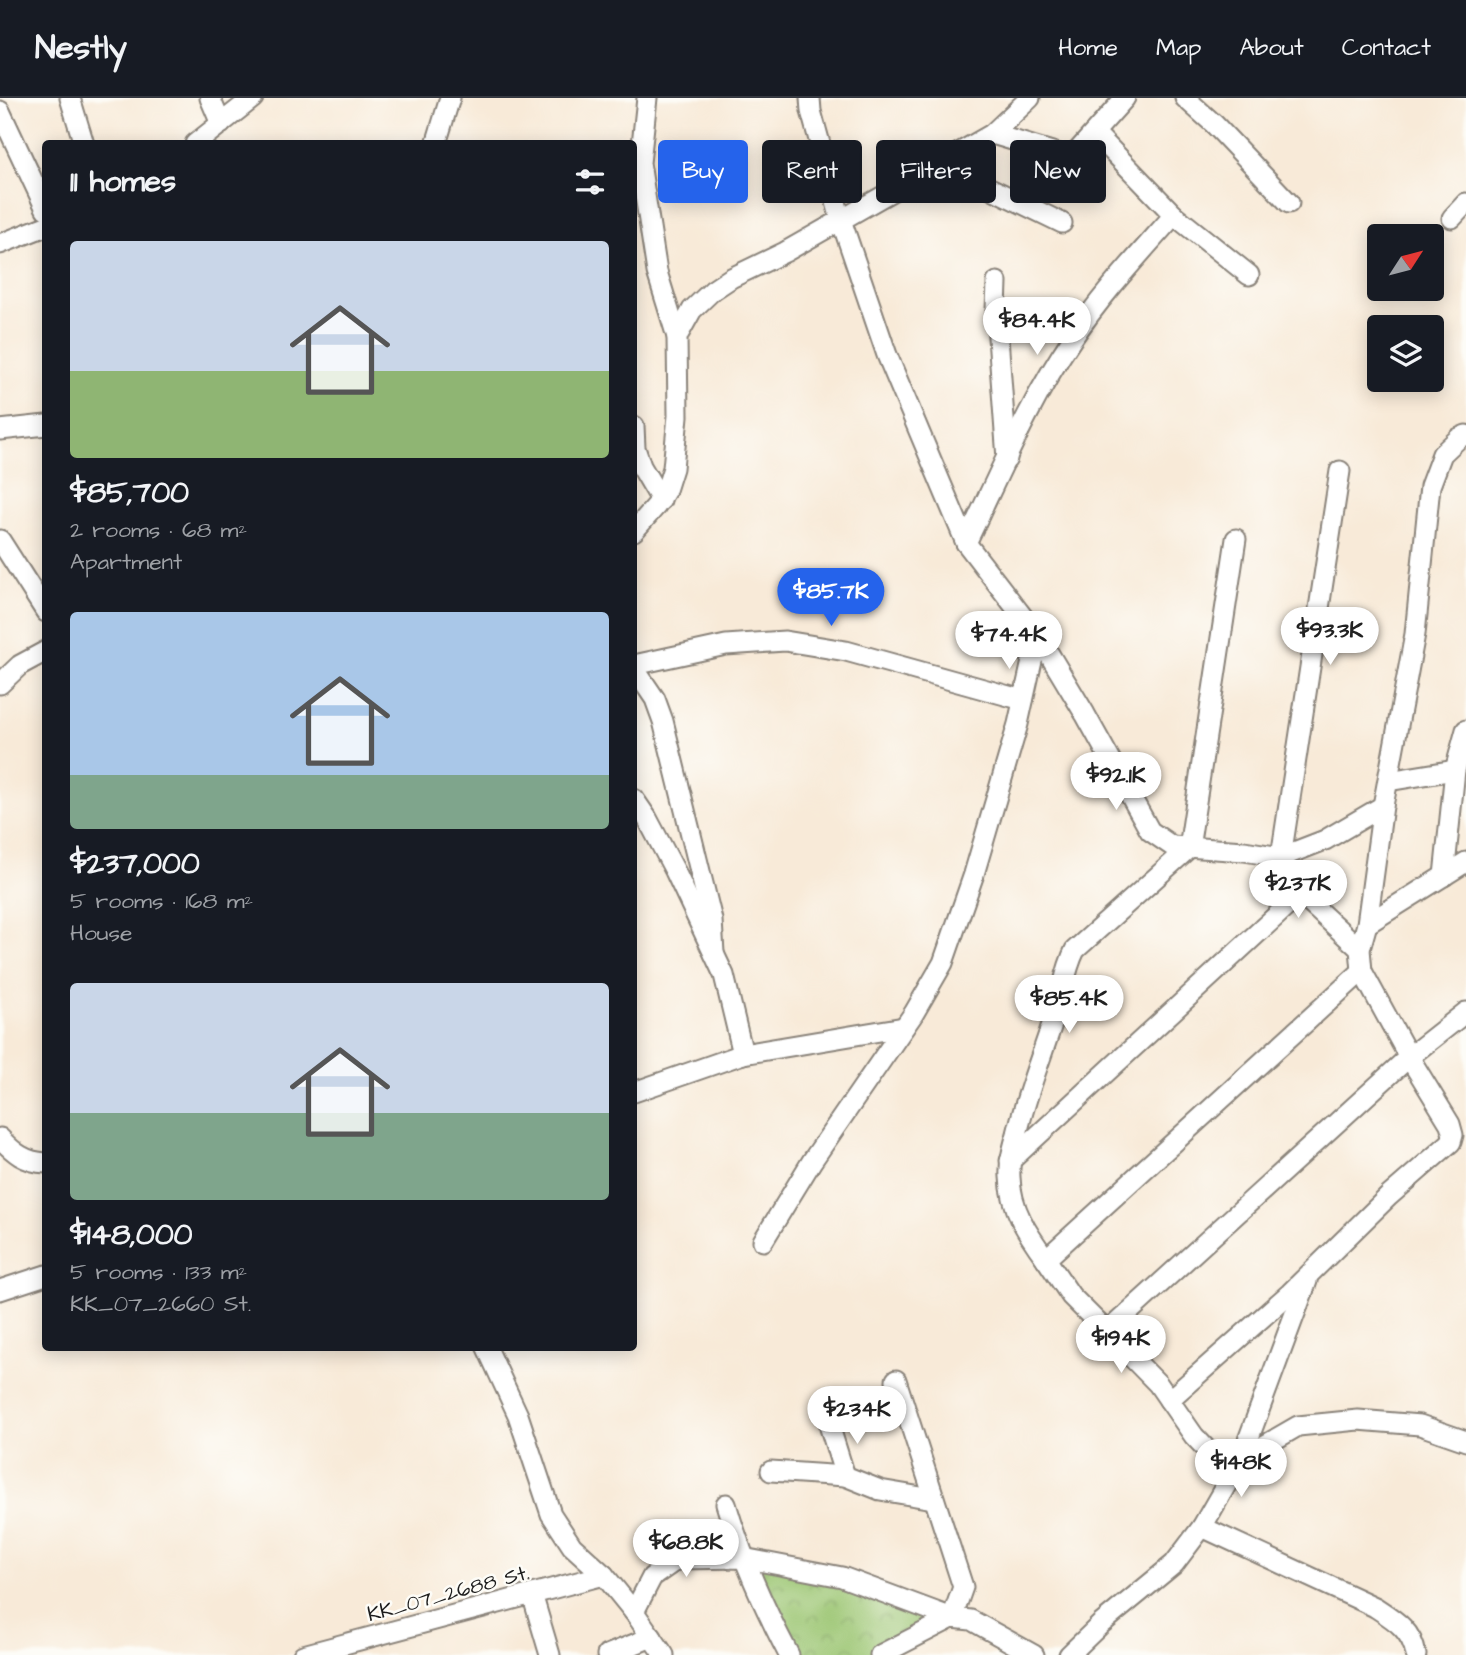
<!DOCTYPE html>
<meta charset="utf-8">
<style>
:root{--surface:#171b24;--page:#242831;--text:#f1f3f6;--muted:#9ea1a6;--line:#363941;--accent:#2563eb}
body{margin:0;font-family:"Architects Daughter",sans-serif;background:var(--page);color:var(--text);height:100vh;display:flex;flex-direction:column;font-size:26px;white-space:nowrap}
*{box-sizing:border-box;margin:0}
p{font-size:23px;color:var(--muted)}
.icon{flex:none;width:38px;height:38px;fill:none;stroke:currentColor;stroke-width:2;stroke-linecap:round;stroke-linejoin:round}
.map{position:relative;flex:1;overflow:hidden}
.panel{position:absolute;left:42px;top:42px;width:595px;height:1211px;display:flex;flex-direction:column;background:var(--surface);border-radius:7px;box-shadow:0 4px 18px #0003}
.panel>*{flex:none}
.guide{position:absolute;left:658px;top:42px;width:665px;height:63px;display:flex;gap:14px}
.needle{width:46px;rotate:54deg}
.buttons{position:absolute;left:1367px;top:126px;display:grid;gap:14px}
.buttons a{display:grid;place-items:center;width:77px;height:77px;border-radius:7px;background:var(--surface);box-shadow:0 4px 18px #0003;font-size:35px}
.price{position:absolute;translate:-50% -60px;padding:0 16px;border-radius:24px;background:#fff;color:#222;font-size:23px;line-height:46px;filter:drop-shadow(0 2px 4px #0008)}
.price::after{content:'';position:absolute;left:50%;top:42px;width:21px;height:16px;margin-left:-10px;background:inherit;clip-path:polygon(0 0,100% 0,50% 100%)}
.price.current{background:var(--accent);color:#fff}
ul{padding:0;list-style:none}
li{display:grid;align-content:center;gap:14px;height:371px;padding:0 28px}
li span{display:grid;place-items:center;height:217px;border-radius:7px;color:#555}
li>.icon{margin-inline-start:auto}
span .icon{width:126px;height:126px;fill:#fffc;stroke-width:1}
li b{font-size:30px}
h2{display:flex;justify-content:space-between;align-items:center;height:84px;padding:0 28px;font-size:30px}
.pill{padding:0 24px;border-radius:7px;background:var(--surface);box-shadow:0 4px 18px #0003;font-size:24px;line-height:63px}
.pill.current{background:var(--accent);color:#fff}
header{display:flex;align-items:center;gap:42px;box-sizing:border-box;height:98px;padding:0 35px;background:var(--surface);border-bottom:2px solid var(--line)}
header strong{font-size:33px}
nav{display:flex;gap:38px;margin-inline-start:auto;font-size:24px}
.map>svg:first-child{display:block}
</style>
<header>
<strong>Nestly</strong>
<nav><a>Home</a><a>Map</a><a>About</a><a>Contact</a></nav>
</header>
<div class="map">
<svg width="1466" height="1557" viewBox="0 0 1466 1557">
<defs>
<pattern id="park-crowns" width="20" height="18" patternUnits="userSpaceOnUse" patternTransform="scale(1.75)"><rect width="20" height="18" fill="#9cc673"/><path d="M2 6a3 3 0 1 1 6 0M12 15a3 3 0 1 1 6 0" fill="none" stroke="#86aa63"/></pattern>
</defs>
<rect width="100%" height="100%" fill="#fdfcf7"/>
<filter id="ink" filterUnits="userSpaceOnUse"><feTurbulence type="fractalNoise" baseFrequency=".0143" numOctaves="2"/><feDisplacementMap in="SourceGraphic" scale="14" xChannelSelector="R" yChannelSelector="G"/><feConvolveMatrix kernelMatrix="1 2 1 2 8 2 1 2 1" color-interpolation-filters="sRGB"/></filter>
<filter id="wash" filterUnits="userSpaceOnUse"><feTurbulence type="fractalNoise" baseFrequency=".00686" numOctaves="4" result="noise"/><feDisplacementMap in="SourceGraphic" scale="28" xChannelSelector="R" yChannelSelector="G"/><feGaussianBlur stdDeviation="1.57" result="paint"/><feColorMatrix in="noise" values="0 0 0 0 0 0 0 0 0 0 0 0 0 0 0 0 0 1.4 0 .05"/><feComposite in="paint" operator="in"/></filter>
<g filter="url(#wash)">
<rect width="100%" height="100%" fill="#f8ead8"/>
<polygon fill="url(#park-crowns)" stroke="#5c7148" stroke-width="2" points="743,1460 952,1520 882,1557 789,1557"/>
</g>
<g filter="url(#ink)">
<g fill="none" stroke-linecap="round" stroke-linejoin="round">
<defs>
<g id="minor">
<polyline points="70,0 84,46"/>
<polyline points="210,0 221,26"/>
<polyline points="1185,0 1214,26 1289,105"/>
<polyline points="0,13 46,111"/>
<polyline points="1095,35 1174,117 1249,177"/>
<polyline points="992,36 1069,59 1075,56 1125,0"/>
<polyline points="195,46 253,0"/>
<polyline points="436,46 450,0"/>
<polyline points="958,56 971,75 982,86 1062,125"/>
<polyline points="1452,120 1466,105"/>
<polyline points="0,146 46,128"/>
<polyline points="997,184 996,212 1007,361"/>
<polyline points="677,239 692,212 713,192 731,180 785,154 992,36 1030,0"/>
<polyline points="634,328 635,350 641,368 661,402"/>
<polyline points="0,332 46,327"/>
<polyline points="1340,373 1281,759 1300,796 1360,851"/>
<polyline points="634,433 656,408 666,392 673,370 678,318 677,239 657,174 640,65 647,0"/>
<polyline points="0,442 46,514"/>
<path d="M 966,445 C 999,377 1029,304 1072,241 C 1102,196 1139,157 1174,117"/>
<polyline points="1040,541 1085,616 1150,733 1172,748 1244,753 1281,759 1325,742 1383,708"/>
<polyline points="634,567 726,547 785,543 846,553 1023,602"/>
<polyline points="634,570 655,601 663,623 712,822 714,855"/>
<polyline points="0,586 20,567 46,553"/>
<polyline points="1388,683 1455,672"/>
<polyline points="634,701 647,720 675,773 724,877 743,956"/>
<polyline points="1444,778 1455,672 1466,632"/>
<polyline points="1367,826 1466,764"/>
<polyline points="1362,873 1046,1161 1071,1198 1107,1234 1409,959 1466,914"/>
<polyline points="634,994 743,956 904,929"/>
<path d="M 0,1040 C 14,1055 25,1064 46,1065"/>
<polyline points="1010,1063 1300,796"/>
<polyline points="763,1143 812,1063 914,915 943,865 974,776 1018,626 1032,563 1040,541 966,445 887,257 841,122 811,13 810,0"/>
<path d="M 1046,1161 C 1027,1135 1011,1111 1010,1079 C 1009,1064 1013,1050 1017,1036 C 1027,994 1043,955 1056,914 C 1063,893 1065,872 1075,852 L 1189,750 L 1236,441"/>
<polyline points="0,1192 46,1177"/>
<polyline points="1107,1234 1158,1286 1169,1302 1290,1195 1389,1098 1451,1044 1453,1037 1450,1026 1409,959 1362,873 1360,851 1367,826 1383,708 1415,536 1430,388 1442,356 1459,340 1466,337"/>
<polyline points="487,1250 518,1317 551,1416 572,1448 604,1477 634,1514 664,1557"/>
<polyline points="1169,1302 1194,1338 1232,1378"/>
<polyline points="830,1330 845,1378"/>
<polyline points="1241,1361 1298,1328 1358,1322 1420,1327 1466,1343"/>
<polyline points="771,1373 845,1378 880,1392 933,1401"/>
<path d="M 726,1406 C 743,1463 762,1505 789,1557"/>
<path d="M 1202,1429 L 1375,1509 C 1395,1522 1412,1532 1416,1557"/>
<polyline points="532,1496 550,1557"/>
<polyline points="634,1514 652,1479 678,1461 743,1460 842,1479 952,1520 963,1489 896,1282"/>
<polyline points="303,1557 604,1477"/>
<polyline points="607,1557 652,1539"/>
<polyline points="880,1557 952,1520 971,1522 1034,1557"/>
<polyline points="1069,1557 1101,1526 1174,1466 1202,1429 1241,1361 1307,1183"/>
</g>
</defs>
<use href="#minor" stroke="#8a837a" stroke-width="23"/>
<use href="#minor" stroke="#fff" stroke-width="19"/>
</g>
</g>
<g text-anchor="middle" stroke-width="5" stroke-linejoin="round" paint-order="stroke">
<g font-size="21" fill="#1c1c1c" stroke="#fdfcf7">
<text transform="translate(448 1495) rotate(-15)" y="7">KK_07_2688 St.</text>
</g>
</g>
</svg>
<div class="buttons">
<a><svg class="needle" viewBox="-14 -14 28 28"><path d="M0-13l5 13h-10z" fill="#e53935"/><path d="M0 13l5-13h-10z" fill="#9ea1a6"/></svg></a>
<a><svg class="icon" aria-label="layers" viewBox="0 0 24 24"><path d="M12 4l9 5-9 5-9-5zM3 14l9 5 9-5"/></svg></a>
</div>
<b class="price" style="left:1037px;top:259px">$84.4K</b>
<b class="price current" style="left:831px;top:530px">$85.7K</b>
<b class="price" style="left:1330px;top:569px">$93.3K</b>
<b class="price" style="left:1009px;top:573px">$74.4K</b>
<b class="price" style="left:1116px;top:714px">$92.1K</b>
<b class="price" style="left:1298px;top:822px">$237K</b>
<b class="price" style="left:1069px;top:937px">$85.4K</b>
<b class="price" style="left:1121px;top:1277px">$194K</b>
<b class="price" style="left:857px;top:1348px">$234K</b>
<b class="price" style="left:1241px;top:1401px">$148K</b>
<b class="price" style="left:686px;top:1481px">$68.8K</b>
<div class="guide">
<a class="pill current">Buy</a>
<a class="pill">Rent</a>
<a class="pill">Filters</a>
<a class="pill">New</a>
</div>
<section class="panel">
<h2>11 homes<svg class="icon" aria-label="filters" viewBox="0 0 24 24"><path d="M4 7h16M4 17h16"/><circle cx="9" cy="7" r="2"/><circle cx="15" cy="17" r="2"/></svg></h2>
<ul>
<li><span style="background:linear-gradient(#c9d6e8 60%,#8fb573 0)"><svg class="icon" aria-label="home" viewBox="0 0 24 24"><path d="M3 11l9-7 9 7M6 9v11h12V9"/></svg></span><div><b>$85,700</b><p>2 rooms · 68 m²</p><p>Apartment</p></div></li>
<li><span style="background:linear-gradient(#a9c7e8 75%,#7fa58c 0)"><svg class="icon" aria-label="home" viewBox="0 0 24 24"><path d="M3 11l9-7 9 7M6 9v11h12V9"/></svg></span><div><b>$237,000</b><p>5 rooms · 168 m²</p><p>House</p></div></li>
<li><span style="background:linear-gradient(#c9d6e8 60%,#7fa58c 0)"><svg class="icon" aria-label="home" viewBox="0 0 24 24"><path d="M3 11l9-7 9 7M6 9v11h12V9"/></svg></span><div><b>$148,000</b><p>5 rooms · 133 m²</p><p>KK_07_2660 St.</p></div></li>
</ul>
</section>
</div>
